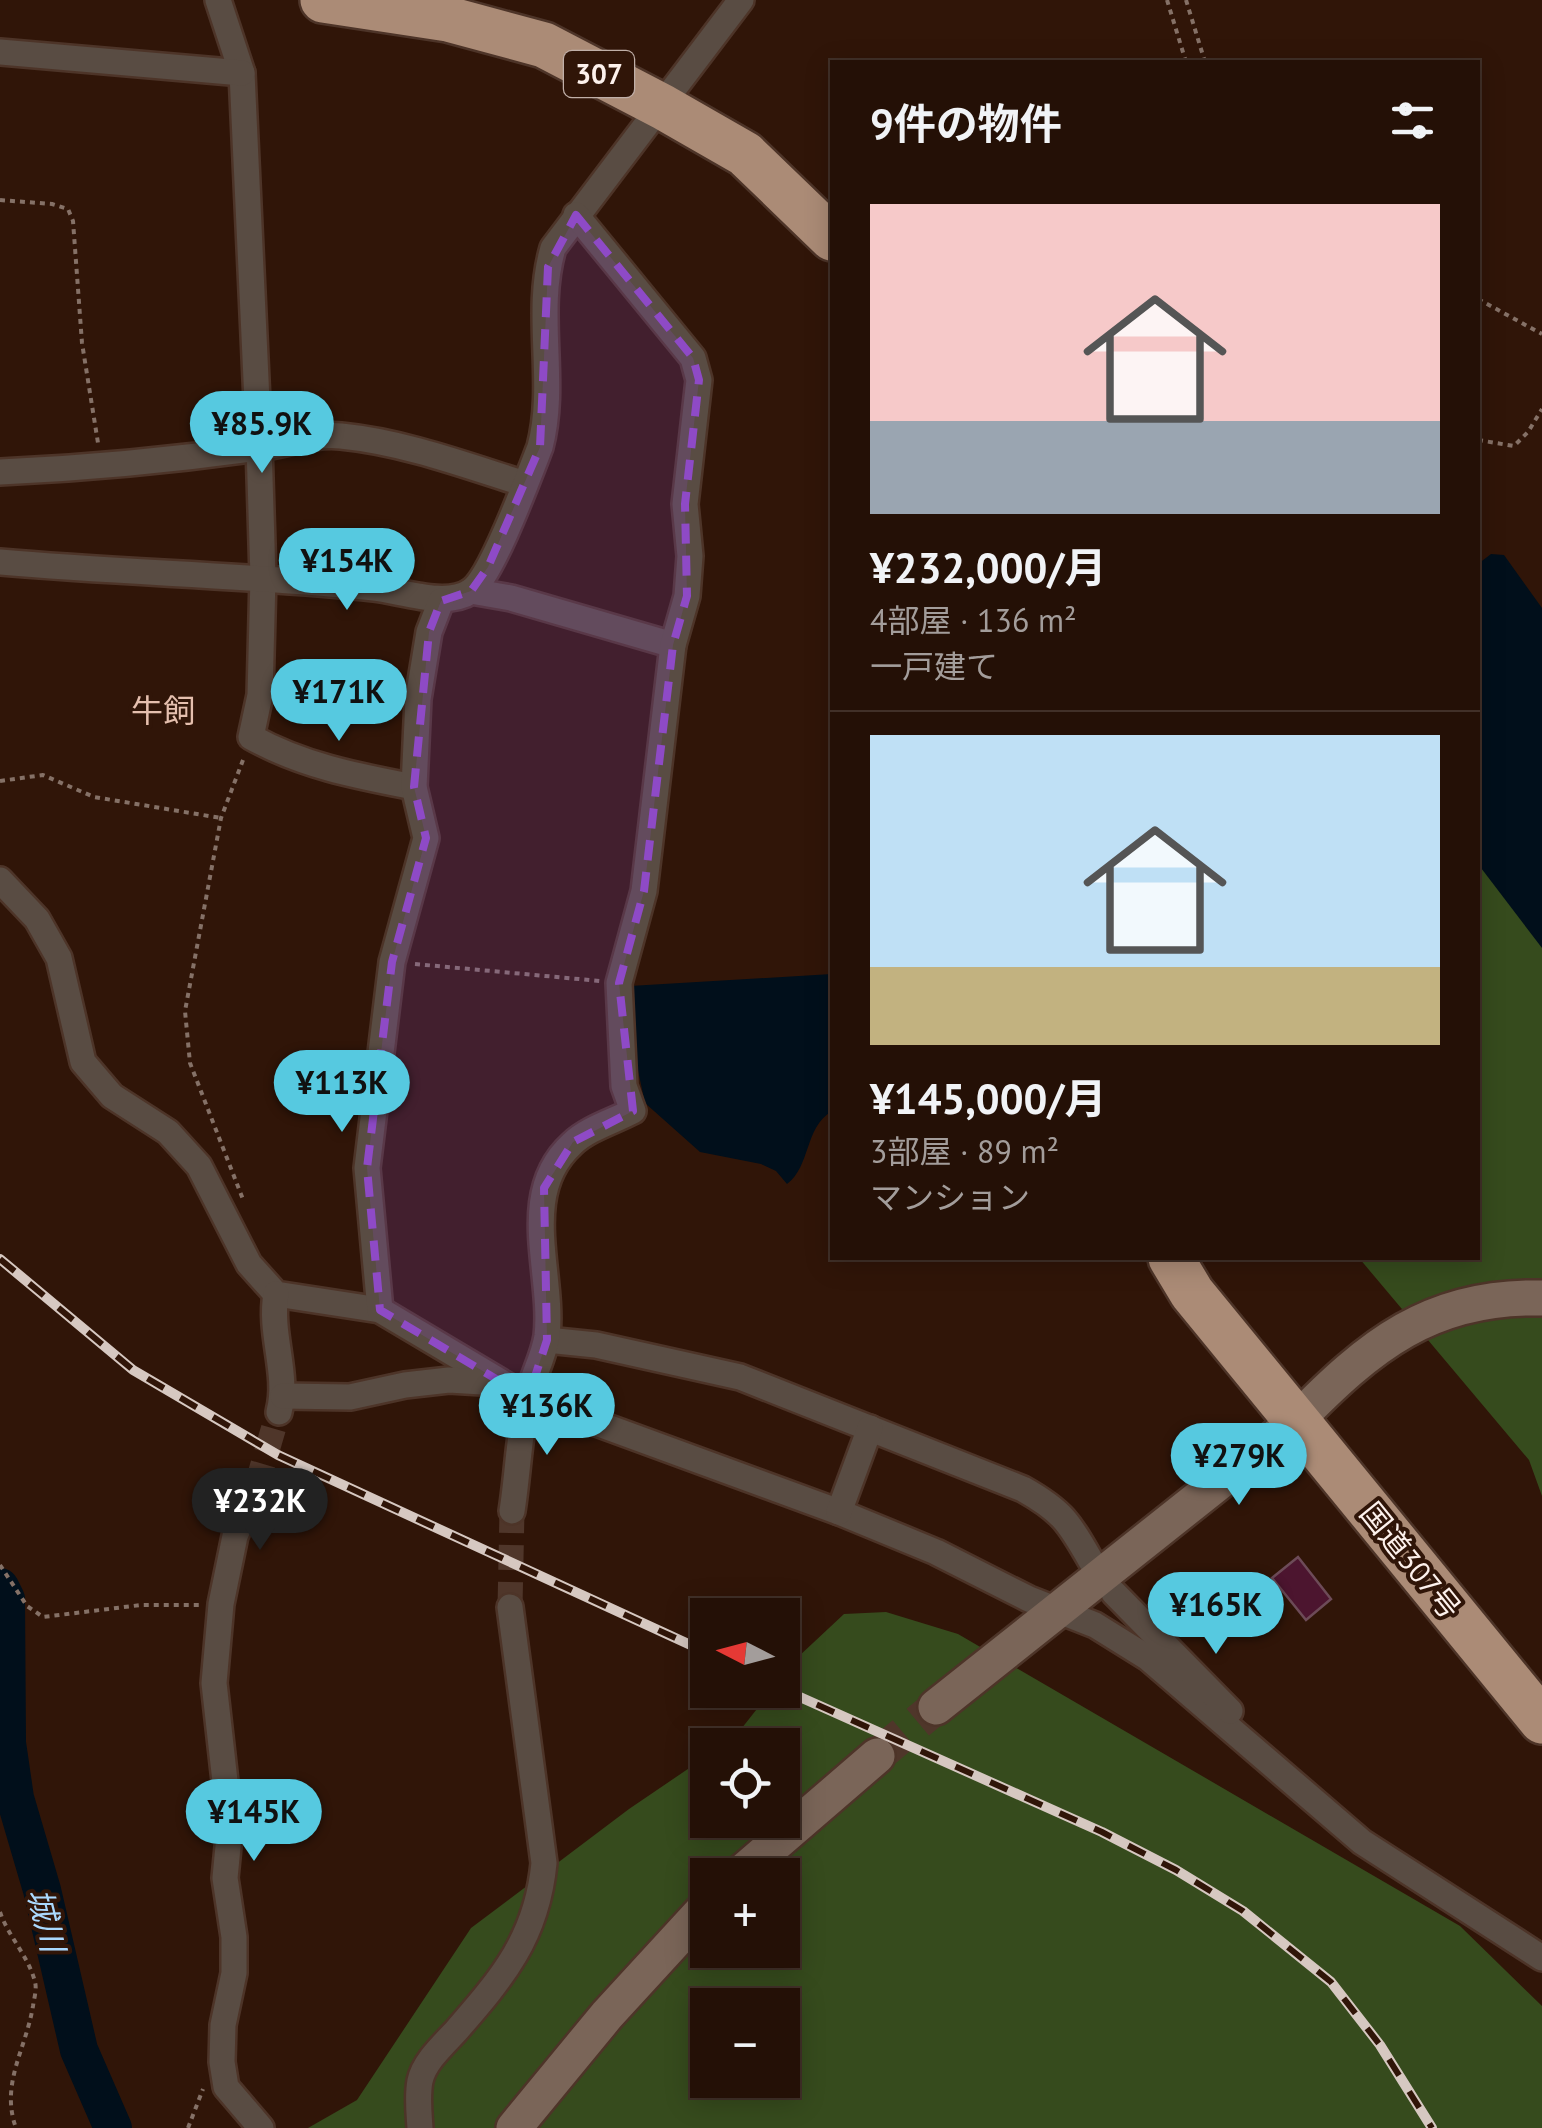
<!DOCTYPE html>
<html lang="ja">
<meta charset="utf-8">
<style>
:root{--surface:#241006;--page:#2c1910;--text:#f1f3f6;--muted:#a39d9b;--line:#413028;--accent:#56c9e0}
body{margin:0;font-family:"PT Sans","Noto Sans JP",sans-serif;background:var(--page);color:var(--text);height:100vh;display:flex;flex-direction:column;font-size:38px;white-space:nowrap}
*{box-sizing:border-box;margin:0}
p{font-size:32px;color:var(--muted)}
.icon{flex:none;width:55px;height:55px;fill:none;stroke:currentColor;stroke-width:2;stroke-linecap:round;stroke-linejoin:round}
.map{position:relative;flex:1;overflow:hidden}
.side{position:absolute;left:830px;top:60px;width:650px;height:1200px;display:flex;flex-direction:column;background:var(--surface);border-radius:0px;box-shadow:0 5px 25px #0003,0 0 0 2px var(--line)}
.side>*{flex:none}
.needle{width:65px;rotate:276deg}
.fabs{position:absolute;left:690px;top:1598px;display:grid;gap:20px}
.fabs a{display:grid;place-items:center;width:110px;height:110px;border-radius:0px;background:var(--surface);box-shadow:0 5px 25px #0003,0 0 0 2px var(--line);font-size:50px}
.price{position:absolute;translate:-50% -85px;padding:0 22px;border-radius:35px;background:var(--accent);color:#111;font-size:32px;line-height:65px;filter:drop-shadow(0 2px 5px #0008)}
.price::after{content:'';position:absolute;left:50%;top:60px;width:30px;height:22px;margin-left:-15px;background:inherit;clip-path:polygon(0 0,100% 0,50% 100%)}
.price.on{background:#222;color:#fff}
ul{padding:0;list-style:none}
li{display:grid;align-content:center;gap:20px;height:530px;padding:0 40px}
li+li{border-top:2px solid var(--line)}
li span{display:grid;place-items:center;height:310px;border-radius:0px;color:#555}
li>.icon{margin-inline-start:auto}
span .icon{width:180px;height:180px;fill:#fffc;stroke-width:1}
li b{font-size:42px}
h2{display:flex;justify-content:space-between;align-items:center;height:120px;padding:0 40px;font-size:42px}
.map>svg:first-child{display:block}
</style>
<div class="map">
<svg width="1542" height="2128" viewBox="0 0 1542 2128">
<rect width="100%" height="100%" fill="#301508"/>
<g fill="#364b1d" fill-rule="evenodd">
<polygon points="1478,828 1542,928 1542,1496 1529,1460 1359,1258 1478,1258"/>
<path d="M 886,1612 L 958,1634 L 1460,1926 L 1542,2006 L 1542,2128 L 308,2128 L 357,2100 L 471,1928 L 629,1809 L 707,1756 L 708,1820 L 782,1820 L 782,1745 L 724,1745 L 734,1738 L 772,1690 L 782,1690 L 783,1677 L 798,1657 L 844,1614 ZM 708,1875 L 782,1875 L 782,1950 L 708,1950 ZM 708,2005 L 782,2005 L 782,2080 L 708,2080 Z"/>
</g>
<g fill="#010f1b">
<polygon points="1491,554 1504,555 1542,608 1542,948 1478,864 1478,564"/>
<path d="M 832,974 L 832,1111 C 804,1128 811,1166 787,1184 L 776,1171 L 761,1164 L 700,1152 L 645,1103 L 631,1038 L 630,986 Z"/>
</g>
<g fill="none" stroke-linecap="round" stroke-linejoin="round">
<polyline stroke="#010f1b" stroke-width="38" points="0,1587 6,1599 7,1743 15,1798 42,1890 79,2050 113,2128"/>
</g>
<polygon fill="#4c152f" stroke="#6d4b58" stroke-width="2.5" points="1298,1557 1331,1599 1306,1620 1272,1578"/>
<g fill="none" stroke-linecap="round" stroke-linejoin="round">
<g stroke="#4f362a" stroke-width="25" stroke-dasharray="25 12" stroke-linecap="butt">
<polyline points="256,1488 278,1413"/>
<polyline points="510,1607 512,1511"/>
</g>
<polyline stroke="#4f362a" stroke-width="35" stroke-dasharray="35 18" stroke-linecap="butt" points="877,1756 936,1707"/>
<defs>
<g id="street">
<path d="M 218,0 L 242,73 L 259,445 L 263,577 L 260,695 L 251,737 C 303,766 357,776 414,787"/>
<polyline points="0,52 242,73"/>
<path d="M 0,472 C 87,468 172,460 258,448 C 286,445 312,433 341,436 C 403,442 465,465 525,484"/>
<path d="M 0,562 C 125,573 249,575 374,588 C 401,591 447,608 471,591 C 492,576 529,475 540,447 C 557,382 534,313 553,248 L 741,0"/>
<polyline points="471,591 511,598 673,645"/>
<polyline points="0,880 37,919 59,958 83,1062 112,1096 168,1132 199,1166 249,1264 276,1294 380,1310 528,1398 839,1512 936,1552 1029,1599 1095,1625 1148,1658 1362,1842 1542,1958"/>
<path d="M 276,1294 C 269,1334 289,1374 279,1412"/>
<polyline points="380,1310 367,1168 392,962 426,838 414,787 418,699 429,632 441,601"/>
<path d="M 547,1340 L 596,1345 L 740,1377 L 1023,1489 C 1062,1511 1069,1522 1091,1561"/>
<polyline points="283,1396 350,1397 405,1385 449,1380 499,1383"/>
<polyline points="256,1488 235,1536 221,1604 214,1683 230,1826 225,1878 234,1937 234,1973 223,2025 222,2062 226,2087 261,2128"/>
<path d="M 512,1511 C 518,1473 519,1432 528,1395 C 533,1376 544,1356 547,1336 C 554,1273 517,1194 572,1144 C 587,1129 614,1121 633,1111 L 624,1086 L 619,983 L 644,891 L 673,645 L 687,596 L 690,556 L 685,504 L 699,380 L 693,358 L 576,215"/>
<polyline points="839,1512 870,1428"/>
<polyline points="1114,1593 1230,1711"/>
<path d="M 420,2128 C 419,2113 417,2096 420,2081 C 424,2062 443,2045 456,2031 C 503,1977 537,1937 544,1863 L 510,1607"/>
</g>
<g id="secondary">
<path d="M 936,1707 L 1296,1421 C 1369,1346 1431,1295 1542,1298"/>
<polyline points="739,1875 877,1756"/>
<polyline points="514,2128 607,2015 708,1905"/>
</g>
<g id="highway">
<polyline points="323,0 448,19 544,45 663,107 745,154 832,238"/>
<polyline points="1171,1258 1192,1293 1542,1721"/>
</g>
</defs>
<use href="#street" stroke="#4d3428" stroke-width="30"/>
<use href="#secondary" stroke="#4d3428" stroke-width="40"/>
<use href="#highway" stroke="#4d3428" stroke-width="50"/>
<g stroke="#857167" stroke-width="4" stroke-dasharray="5 5" stroke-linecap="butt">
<polyline points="1167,0 1186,62"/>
<polyline points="1186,0 1205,62"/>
<polyline points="0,200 52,204 68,209 73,221 82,343 98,443"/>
<polyline points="1478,299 1542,334"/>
<polyline points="1478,440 1514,446 1528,432 1542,409"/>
<polyline points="243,760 221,818 185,1011 190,1063 244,1202"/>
<polyline points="0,781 43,775 94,797 221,818"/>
<polyline points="415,964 600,981"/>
<polyline points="0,1565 27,1606 43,1617 141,1605 201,1605"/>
<path d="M 0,1912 C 8,1936 29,1957 35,1982 C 37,1989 34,1999 33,2006 C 26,2049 0,2084 16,2128"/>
<polyline points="188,2128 203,2089"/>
</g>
<use href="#street" stroke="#594c43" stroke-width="25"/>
<use href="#secondary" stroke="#7a6558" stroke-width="35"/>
<use href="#highway" stroke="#ab8b76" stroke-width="45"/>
<defs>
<g id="rail">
<polyline points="0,1259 133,1370 278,1455 708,1653"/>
<polyline points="782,1689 1102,1832 1176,1870 1243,1911 1331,1982 1380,2045 1432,2128"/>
</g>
</defs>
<use href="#rail" stroke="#d6c8c1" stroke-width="10"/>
<use href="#rail" stroke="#301508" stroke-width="6" stroke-dasharray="19" stroke-linecap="butt"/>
</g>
<path fill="#8e4ac6" fill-opacity="0.2" stroke="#8e4ac6" stroke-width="8" stroke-dasharray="20 12" stroke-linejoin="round" d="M 576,215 L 693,358 L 699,380 L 685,504 L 687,596 L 673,645 L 644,891 L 619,983 L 633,1111 L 573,1142 L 544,1188 L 547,1340 L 528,1398 L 380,1310 L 367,1168 L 392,962 L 426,838 L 414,787 L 429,632 L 441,601 L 471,591 L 488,567 L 540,447 L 548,267 Z"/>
<g text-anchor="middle" stroke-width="8" stroke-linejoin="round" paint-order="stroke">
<rect fill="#301508" stroke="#c0afa8" stroke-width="2.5" x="564" y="51" width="70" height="46" rx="8"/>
<g font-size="28" font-weight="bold" fill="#fdf1ec">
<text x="599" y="84">307</text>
</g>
<g font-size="30" fill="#fdf1ec" stroke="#301508">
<text transform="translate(1410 1561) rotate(51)" y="10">国道307号</text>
</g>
<g font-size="32" fill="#e5bfae" stroke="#301508">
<text x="163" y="722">牛飼</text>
</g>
<g font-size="32" font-style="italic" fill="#aad8fd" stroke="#301508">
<text transform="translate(46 1920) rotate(76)" y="11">城川</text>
</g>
</g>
</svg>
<div class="fabs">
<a><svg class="needle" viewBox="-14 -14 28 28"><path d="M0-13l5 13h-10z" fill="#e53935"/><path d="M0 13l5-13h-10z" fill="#a39d9b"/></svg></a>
<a><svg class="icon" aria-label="locate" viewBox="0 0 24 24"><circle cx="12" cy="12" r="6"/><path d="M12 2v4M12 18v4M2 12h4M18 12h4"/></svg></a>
<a>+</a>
<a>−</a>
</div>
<b class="price" style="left:262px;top:476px">¥85.9K</b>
<b class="price" style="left:347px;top:613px">¥154K</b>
<b class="price" style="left:339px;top:744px">¥171K</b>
<b class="price" style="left:342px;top:1135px">¥113K</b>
<b class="price" style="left:547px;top:1458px">¥136K</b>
<b class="price" style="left:1239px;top:1508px">¥279K</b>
<b class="price on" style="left:260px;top:1553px">¥232K</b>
<b class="price" style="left:1216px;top:1657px">¥165K</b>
<b class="price" style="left:254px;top:1864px">¥145K</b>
<section class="side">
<h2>9件の物件<svg class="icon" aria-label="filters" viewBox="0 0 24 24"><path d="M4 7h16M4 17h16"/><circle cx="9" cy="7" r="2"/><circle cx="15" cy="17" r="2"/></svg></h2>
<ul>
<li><span style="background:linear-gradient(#f6c9c9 70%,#9aa5b1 0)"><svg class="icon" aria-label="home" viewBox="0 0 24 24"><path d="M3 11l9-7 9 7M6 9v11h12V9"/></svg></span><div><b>¥232,000/月</b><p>4部屋 · 136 m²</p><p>一戸建て</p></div></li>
<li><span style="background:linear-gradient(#bfe0f5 75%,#c2b280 0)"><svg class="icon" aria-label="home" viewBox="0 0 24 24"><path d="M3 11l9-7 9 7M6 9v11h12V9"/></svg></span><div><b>¥145,000/月</b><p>3部屋 · 89 m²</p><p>マンション</p></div></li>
</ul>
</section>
</div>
